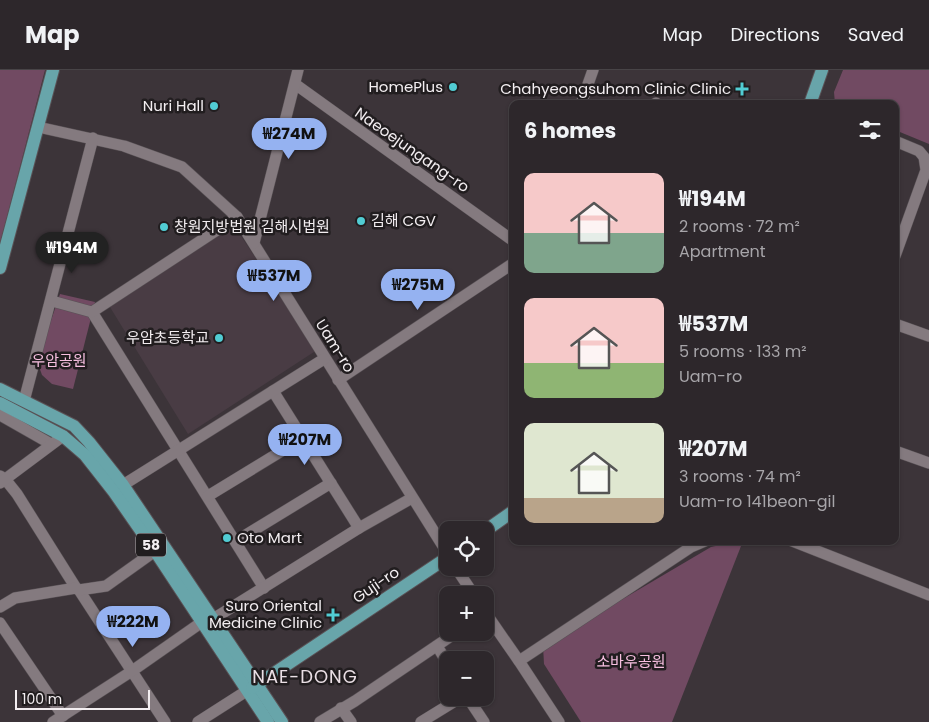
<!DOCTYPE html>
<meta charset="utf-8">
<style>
:root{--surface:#2d272b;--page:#352f33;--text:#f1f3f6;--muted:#a7a5a9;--line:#484447;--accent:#95b2f1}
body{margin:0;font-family:Poppins,"Noto Sans KR",sans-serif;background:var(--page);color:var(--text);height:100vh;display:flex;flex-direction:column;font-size:19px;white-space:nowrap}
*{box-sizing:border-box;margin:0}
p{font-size:16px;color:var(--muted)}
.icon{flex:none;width:28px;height:28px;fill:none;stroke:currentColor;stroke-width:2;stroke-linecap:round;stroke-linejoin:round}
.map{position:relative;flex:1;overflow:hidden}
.sheet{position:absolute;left:509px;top:30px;width:390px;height:445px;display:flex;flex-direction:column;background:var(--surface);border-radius:10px;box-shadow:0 1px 4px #0004,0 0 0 1px var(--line)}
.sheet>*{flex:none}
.fabs{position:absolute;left:439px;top:451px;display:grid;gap:10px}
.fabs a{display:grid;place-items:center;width:55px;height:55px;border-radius:10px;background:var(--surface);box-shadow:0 1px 4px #0004,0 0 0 1px var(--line);font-size:25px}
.scale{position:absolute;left:15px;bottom:12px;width:135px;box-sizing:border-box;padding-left:5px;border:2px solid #f3eef1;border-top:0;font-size:14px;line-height:18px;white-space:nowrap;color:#f3eef1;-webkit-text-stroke:4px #211d1f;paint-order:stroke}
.price{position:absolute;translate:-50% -42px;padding:0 11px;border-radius:18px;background:var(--accent);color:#111;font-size:16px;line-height:32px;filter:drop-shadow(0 1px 2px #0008)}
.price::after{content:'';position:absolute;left:50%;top:30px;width:15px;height:11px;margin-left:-8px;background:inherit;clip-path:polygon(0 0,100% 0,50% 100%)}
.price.active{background:#222;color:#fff}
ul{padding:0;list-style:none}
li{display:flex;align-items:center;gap:15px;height:125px;padding:0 15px}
li span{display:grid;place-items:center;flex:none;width:140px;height:100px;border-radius:10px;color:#555}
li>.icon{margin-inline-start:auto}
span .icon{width:60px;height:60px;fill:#fffc;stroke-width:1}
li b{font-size:21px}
h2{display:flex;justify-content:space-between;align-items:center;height:60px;padding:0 15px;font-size:21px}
header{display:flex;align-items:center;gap:30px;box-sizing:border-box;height:70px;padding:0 25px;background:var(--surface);border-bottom:1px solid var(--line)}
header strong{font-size:24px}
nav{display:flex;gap:28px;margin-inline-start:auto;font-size:18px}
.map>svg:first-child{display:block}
</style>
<header>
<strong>Map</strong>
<nav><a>Map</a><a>Directions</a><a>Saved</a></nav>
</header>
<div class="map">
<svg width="929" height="652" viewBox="0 0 929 652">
<rect width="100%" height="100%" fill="#3c3439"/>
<polygon fill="#493c44" points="235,157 317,280 188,364 105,229"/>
<g fill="#714a62">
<polygon points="0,0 45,0 0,174"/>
<polygon points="843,0 929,0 929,74 895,60 895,34 835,34 834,22"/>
<polygon points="60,224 95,232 73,319 52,314 42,305 37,291"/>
<polygon points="738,471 743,471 672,652 581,652 544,594 543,576 711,477"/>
</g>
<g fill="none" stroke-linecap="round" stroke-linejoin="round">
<defs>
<g id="minor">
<polyline points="295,14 512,170"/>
<polyline points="581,34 593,0"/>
<polyline points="655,34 656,33"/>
<polyline points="38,57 124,76 182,97 237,147 448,484"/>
<polyline points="895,71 919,81 924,87 926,100 895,186"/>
<polyline points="254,173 298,0"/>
<polyline points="52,231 92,242 264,518"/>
<polyline points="92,242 237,147"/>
<polyline points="895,254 929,266"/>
<polyline points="338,310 512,194"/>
<polyline points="273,321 359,458"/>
<polyline points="24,331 93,68"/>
<polyline points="0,345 51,374"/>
<polyline points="895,381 929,393"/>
<polyline points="0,406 5,409 17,424 76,518"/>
<polyline points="0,413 63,366"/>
<polyline points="123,415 324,289"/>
<polyline points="208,426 303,368"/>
<polyline points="236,471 331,413"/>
<polyline points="792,471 929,525"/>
<polyline points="456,498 474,525"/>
<polyline points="79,520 165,652"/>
<polyline points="0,537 15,528 76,518 79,520 106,516 155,481"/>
<polyline points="485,542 519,591 559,652"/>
<polyline points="213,549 359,458 412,428"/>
<polyline points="0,553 63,646"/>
<polyline points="437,576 448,594"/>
<polyline points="519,591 691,477 705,471"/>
<polyline points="468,628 484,652"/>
<polyline points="341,638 351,652"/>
<polyline points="53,652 132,601 202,552"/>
<polyline points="198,652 248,620"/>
<polyline points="320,652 355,631 457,562"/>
<polyline points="421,652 460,628"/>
</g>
<g id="major">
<polyline points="810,34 822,0"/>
<polyline points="0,198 53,0"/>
<polyline points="0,319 74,356 89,372 123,415 282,652"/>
<polyline points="0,333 63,366 85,385 114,422 155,481 268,652"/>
<polyline points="485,461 512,442"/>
<polyline points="252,618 448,487"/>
</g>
</defs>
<use href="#minor" stroke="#595256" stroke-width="12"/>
<use href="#major" stroke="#595256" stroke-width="14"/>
<use href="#minor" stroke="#847a7f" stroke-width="11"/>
<use href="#major" stroke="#68a5aa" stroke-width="12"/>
</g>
<g fill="#51ccd3" stroke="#211d1f" stroke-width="2">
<circle cx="453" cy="17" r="5"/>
<path d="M739.5 11.5h5v5h5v5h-5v5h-5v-5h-5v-5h5z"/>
<circle cx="214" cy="36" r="5"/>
<circle cx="361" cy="151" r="5"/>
<circle cx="164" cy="157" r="5"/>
<circle cx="219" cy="268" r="5"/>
<circle cx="227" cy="468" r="5"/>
<path d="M330.5 537.5h5v5h5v5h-5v5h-5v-5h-5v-5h5z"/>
</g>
<g text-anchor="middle" stroke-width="5" stroke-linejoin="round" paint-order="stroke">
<rect fill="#211d1f" stroke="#b4afb2" stroke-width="1" x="136" y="463.5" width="30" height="23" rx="4"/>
<g font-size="14" font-weight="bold" fill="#f3eef1">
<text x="151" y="480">58</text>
</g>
<g font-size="15" fill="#f3eef1" stroke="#211d1f" text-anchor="end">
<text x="443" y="22">HomePlus</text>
<text x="731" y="24">Chahyeongsuhom Clinic Clinic</text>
<text x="204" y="41">Nuri Hall</text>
<text x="371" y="156" text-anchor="start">김해 CGV</text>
<text x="174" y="162" text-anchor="start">창원지방법원 김해시법원</text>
<text x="209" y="273">우암초등학교</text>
<text x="237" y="473" text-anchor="start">Oto Mart</text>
<text x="322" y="541">Suro Oriental<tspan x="322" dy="17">Medicine Clinic</tspan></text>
</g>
<g font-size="15" fill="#f3eef1" stroke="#211d1f">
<text transform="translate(412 80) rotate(35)" y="5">Naeoejungang-ro</text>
<text transform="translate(335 276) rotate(58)" y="5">Uam-ro</text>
<text transform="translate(376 515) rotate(-34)" y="5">Guji-ro</text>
</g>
<g font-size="15" fill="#f7bfe0" stroke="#211d1f">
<text x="59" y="296">우암공원</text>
<text x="631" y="597">소바우공원</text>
</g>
<g font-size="18" letter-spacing="1" fill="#eadfe5" stroke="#211d1f">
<text x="305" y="613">NAE-DONG</text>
</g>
</g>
</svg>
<div class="fabs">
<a><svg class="icon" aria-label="locate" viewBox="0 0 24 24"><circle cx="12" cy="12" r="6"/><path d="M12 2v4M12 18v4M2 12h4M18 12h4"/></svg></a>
<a>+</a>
<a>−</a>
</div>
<div class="scale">100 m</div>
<b class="price" style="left:289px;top:90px">₩274M</b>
<b class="price active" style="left:72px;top:204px">₩194M</b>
<b class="price" style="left:274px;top:232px">₩537M</b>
<b class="price" style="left:418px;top:241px">₩275M</b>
<b class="price" style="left:305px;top:396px">₩207M</b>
<b class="price" style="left:133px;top:578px">₩222M</b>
<section class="sheet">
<h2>6 homes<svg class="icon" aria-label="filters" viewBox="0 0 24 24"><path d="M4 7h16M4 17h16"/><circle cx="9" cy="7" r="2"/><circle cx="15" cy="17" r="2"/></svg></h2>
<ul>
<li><span style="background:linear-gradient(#f6c9c9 60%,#7fa58c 0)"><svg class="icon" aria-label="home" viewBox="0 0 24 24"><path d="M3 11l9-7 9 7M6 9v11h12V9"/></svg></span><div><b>₩194M</b><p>2 rooms · 72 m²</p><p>Apartment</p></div></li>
<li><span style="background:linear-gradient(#f6c9c9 65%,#8fb573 0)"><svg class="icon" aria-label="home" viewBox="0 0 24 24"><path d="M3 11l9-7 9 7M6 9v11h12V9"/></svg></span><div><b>₩537M</b><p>5 rooms · 133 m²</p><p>Uam-ro</p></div></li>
<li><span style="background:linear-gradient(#dfe7d0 75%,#b9a48a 0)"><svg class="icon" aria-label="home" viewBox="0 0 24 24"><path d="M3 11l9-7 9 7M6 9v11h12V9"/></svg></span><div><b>₩207M</b><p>3 rooms · 74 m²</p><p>Uam-ro 141beon-gil</p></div></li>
</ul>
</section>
</div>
